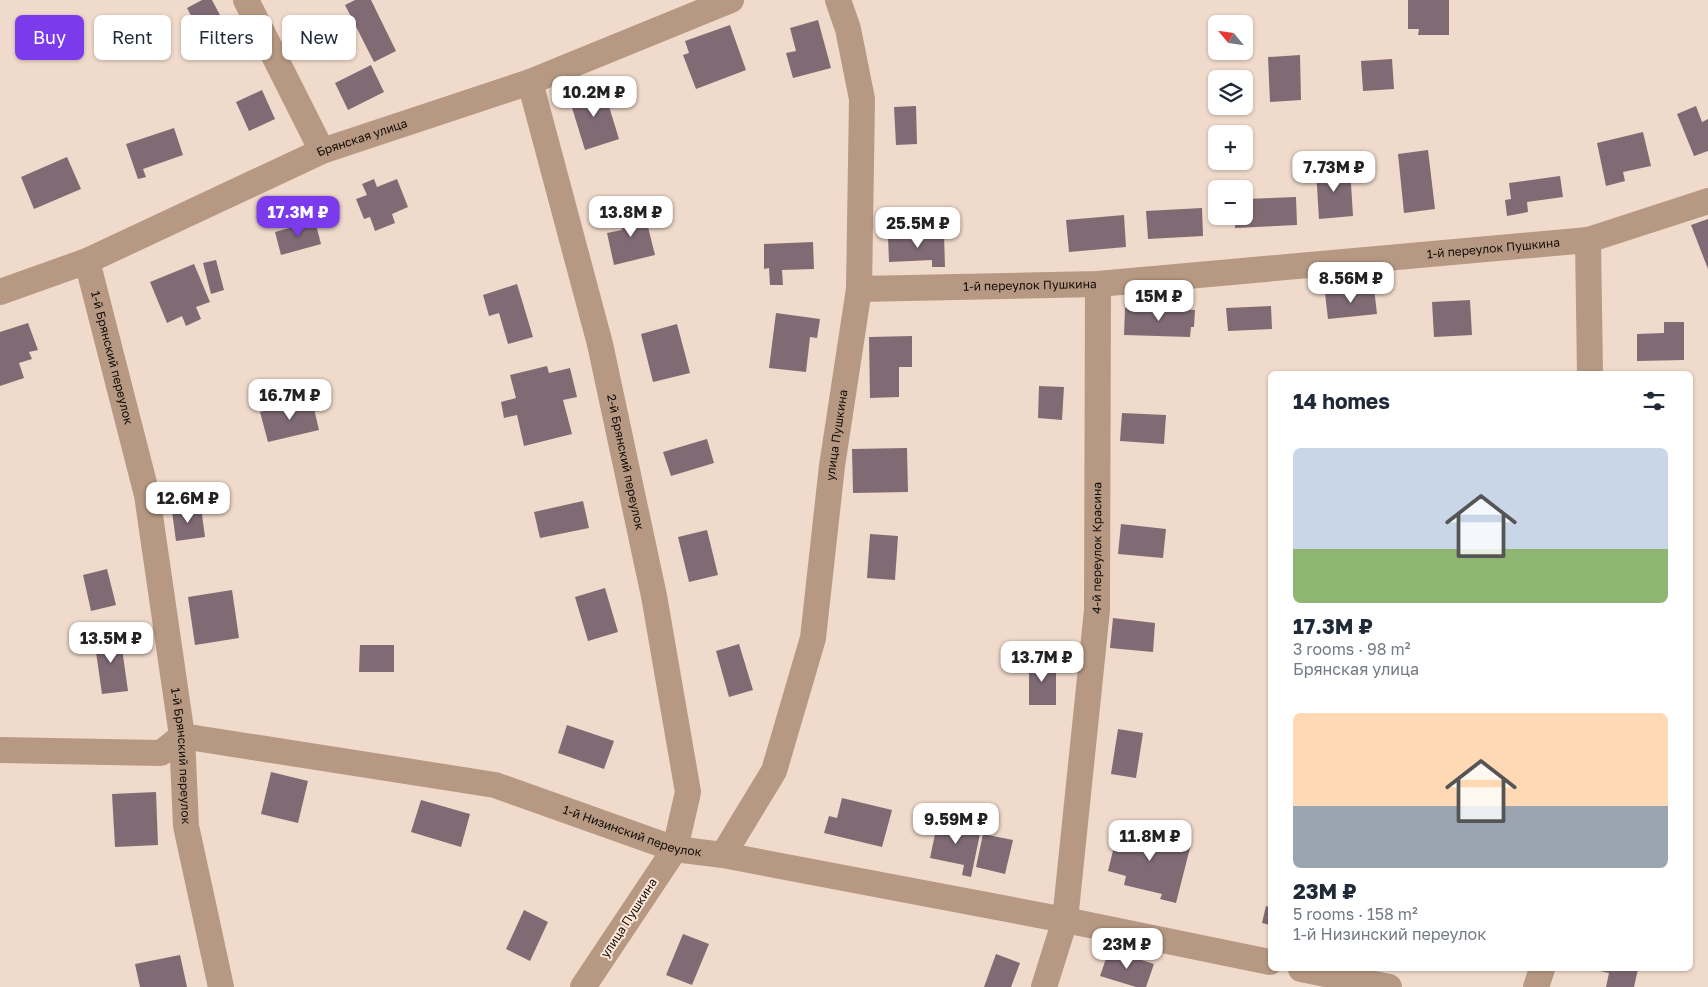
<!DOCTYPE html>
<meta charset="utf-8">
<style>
:root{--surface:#fff;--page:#f6f6f7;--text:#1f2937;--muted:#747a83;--accent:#7c3aed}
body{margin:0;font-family:"Golos Text",sans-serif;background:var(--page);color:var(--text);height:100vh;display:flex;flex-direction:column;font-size:19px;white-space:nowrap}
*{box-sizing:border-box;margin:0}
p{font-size:16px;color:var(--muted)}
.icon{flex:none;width:28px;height:28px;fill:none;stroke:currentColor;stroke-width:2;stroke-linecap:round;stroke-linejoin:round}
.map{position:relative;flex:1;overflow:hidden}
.details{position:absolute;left:1268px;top:371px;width:425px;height:600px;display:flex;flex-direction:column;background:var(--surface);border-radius:8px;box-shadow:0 1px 4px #0004}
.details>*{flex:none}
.guide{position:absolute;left:15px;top:15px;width:475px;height:45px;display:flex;gap:10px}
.needle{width:32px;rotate:299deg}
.controls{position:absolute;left:1208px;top:15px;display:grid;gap:10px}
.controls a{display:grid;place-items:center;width:45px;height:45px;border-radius:8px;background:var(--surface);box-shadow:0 1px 4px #0004;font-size:25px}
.price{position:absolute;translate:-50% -42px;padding:0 11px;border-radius:10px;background:#fff;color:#222;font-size:16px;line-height:32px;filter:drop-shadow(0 1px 2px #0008)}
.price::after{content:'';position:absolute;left:50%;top:30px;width:15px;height:11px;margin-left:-8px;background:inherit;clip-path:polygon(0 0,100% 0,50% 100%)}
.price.on{background:var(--accent);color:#fff}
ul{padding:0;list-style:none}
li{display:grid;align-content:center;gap:10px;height:265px;padding:0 25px}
li span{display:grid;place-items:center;height:155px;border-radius:8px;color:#555}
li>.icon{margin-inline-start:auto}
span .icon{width:90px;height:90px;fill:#fffc;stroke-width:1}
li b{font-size:21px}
h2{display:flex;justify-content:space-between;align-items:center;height:60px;padding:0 25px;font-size:21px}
.pill{padding:0 18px;border-radius:8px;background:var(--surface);box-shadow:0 1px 4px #0004;font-size:18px;line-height:45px}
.pill.on{background:var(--accent);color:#fff}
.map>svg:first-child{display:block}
</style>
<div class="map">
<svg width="1708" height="987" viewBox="0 0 1708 987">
<rect width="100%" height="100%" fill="#f0dacb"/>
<g fill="#806b75">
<polygon points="202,0 212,0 230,34 207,46 187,8"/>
<polygon points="355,0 371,0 396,51 374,62 345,5"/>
<polygon points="1408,0 1449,0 1449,35 1418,35 1419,29 1408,29"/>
<polygon points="818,20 831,68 793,78 786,53 796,51 790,28"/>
<polygon points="730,25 746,70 696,89 683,55 689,53 685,41"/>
<polygon points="1300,55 1301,100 1270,102 1268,57"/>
<polygon points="1392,59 1394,89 1363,91 1361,61"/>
<polygon points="371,65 384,92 348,110 335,83"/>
<polygon points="603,87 619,139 585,150 569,98"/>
<polygon points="262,90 275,119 249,131 236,102"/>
<polygon points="916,106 917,144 896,145 894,107"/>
<polygon points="1696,106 1702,122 1708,119 1708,151 1694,156 1677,114"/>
<polygon points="174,128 183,155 143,169 146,177 138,179 126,144"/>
<polygon points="1643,132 1651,166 1623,172 1625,181 1606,186 1597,143"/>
<polygon points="1428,150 1435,209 1404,213 1398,154"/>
<polygon points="67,157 81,189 34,209 21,177"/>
<polygon points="1350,168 1353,216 1319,219 1316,170"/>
<polygon points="1560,176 1563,197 1527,202 1528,212 1507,216 1505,200 1511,199 1509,183"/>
<polygon points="374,179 377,187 397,179 408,207 392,214 395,223 375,231 370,217 364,219 356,199 367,195 362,184"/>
<polygon points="1296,197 1297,225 1235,228 1235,216 1244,216 1244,199"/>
<polygon points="643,207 655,255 614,265 607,233 622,230 618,213"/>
<polygon points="1202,208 1203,236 1148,239 1146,211"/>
<polygon points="1124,215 1126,247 1069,252 1066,220"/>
<polygon points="1708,219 1708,269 1691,225"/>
<polygon points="315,221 321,244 281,255 275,232"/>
<polygon points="944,234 945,267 932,267 932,260 889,262 888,237"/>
<polygon points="813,242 814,269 782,270 783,285 770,285 769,268 764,269 764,244"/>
<polygon points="216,260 224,290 211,294 203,263"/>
<polygon points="194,264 210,302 196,307 201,319 186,326 182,316 167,323 150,282"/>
<polygon points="517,284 533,337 508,344 499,313 489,316 483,295"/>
<polygon points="1374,288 1377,314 1328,319 1325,293"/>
<polygon points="1470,300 1472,335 1434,337 1432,302"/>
<polygon points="1271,306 1272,329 1228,331 1226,308"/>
<polygon points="1125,308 1195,310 1194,327 1191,327 1190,337 1124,335"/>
<polygon points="776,313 820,319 817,338 810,337 806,372 769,368"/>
<polygon points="1664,322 1684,322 1684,360 1637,361 1637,334 1664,333"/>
<polygon points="28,323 38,350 29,352 32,359 19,363 24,378 0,386 0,332"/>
<polygon points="677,324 690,373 653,382 641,334"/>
<polygon points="912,336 912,367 899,367 899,397 870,398 869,337"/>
<polygon points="547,366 549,373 570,368 577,397 563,400 572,434 524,446 517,415 504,418 501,402 516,398 510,375"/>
<polygon points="1039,386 1064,387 1062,420 1038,418"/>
<polygon points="312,400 319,430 268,442 260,412"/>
<polygon points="1122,413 1166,415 1164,444 1120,441"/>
<polygon points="707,439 714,463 671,476 663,452"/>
<polygon points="907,448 908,492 853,493 852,449"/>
<polygon points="583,501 589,528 540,538 534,512"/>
<polygon points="201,507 205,537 176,541 172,511"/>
<polygon points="1121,524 1166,529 1163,558 1118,554"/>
<polygon points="707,530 718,575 689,582 678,537"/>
<polygon points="870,534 898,536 895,580 867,578"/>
<polygon points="107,569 116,605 91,611 83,575"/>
<polygon points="605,588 618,632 588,641 575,597"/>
<polygon points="232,590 239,638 195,645 188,597"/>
<polygon points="1113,618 1155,623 1153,652 1110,648"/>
<polygon points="120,634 128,691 102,694 94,638"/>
<polygon points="739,644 753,690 729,697 716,651"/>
<polygon points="360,645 394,645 394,672 359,672"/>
<rect x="1029" y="661" width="27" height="44"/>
<polygon points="567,725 614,741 604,769 558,753"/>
<polygon points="1118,729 1143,733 1136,778 1111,774"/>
<polygon points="271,772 308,781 298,823 261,814"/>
<polygon points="156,792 158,845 115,847 112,794"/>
<polygon points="842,798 892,810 882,847 824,833 829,816 837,818"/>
<polygon points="421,800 470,814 461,847 411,832"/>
<polygon points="938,820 981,829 971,877 962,875 964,865 930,858"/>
<polygon points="1119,826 1191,844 1176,903 1160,899 1162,894 1124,885 1126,876 1108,871"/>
<polygon points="983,834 1013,840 1005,874 976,867"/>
<polygon points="1266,906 1270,907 1270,925 1262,923"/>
<polygon points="524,910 548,922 530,961 506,949"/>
<polygon points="683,934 709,944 692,985 666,975"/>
<polygon points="1109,950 1154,964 1146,987 1136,987 1100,976"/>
<polygon points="996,954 1020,963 1011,987 984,987"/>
<polygon points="180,955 187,987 140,987 135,964"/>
<polygon points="1591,969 1638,969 1634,987 1606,987 1609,973"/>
</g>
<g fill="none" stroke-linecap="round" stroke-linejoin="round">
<g stroke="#b79983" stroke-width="26">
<polyline points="246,0 322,151"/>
<path id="s1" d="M 530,82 L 600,344 L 654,596 L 688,792 L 675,849 L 583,987"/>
<polyline points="1588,240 1590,374"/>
<path id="s2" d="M 87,261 L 147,495 L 182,736 L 186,826 L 221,987"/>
<path id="s3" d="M 859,289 L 1098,284 L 1588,240 L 1708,201"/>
<path id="s4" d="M 0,292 L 87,261 L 322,151 L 530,82 L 731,0"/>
<path id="s5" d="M 0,750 L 161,753 L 182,736 L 495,785 L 675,849 L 723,855 L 1065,920 L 1270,962"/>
<path id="s6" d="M 723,855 L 774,771 L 813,638 L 832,466 L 859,289 L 862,99 L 848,29 L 838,0"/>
<polyline points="1301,969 1389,987"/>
<path id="s7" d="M 1044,987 L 1065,920 L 1097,610 L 1098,284"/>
<polyline points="1536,987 1542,969"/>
</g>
</g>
<g text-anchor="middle" stroke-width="4" stroke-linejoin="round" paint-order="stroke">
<g font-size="12" fill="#110b06" stroke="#fde8d8">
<text dy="4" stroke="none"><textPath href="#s4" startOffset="394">Брянская улица</textPath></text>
<text dy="4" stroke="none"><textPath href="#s3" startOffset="636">1-й переулок Пушкина</textPath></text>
<text dy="4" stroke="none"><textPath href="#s3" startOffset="171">1-й переулок Пушкина</textPath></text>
<text dy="4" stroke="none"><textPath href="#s2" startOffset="100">1-й Брянский переулок</textPath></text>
<text dy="4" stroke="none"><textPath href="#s6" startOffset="441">улица Пушкина</textPath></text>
<text dy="4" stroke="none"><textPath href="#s1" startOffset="392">2-й Брянский переулок</textPath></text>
<text dy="4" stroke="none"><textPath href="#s7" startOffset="444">4-й переулок Красина</textPath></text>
<text dy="4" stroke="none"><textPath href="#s2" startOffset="505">1-й Брянский переулок</textPath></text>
<text dy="4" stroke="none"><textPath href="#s5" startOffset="650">1-й Низинский переулок</textPath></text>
<text transform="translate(629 918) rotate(-57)" y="4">улица Пушкина</text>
</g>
</g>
</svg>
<div class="controls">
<a><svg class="needle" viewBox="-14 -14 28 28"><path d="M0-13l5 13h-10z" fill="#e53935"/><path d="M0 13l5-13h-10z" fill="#747a83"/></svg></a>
<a><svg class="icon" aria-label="layers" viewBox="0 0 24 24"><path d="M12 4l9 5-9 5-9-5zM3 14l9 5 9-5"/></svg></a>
<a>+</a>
<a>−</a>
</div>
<b class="price" style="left:594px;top:118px">10.2M ₽</b>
<b class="price" style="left:1334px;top:193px">7.73M ₽</b>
<b class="price on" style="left:298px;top:238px">17.3M ₽</b>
<b class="price" style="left:631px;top:238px">13.8M ₽</b>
<b class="price" style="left:918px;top:249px">25.5M ₽</b>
<b class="price" style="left:1351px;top:304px">8.56M ₽</b>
<b class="price" style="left:1159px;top:322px">15M ₽</b>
<b class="price" style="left:290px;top:421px">16.7M ₽</b>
<b class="price" style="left:188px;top:524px">12.6M ₽</b>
<b class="price" style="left:111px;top:664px">13.5M ₽</b>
<b class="price" style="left:1042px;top:683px">13.7M ₽</b>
<b class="price" style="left:956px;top:845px">9.59M ₽</b>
<b class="price" style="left:1150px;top:862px">11.8M ₽</b>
<b class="price" style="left:1127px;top:970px">23M ₽</b>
<div class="guide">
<a class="pill on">Buy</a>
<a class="pill">Rent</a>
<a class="pill">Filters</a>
<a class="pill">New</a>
</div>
<section class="details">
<h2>14 homes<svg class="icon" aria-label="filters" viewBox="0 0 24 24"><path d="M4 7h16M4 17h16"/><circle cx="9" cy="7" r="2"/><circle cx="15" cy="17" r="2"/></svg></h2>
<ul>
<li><span style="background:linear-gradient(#c9d6e8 65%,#8fb573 0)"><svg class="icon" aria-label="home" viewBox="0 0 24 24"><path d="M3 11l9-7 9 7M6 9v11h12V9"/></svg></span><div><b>17.3M ₽</b><p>3 rooms · 98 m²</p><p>Брянская улица</p></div></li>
<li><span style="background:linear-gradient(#ffd9b3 60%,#9aa5b1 0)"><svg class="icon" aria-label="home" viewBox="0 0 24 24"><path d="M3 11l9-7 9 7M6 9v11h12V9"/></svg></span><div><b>23M ₽</b><p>5 rooms · 158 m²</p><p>1-й Низинский переулок</p></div></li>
</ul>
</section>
</div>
